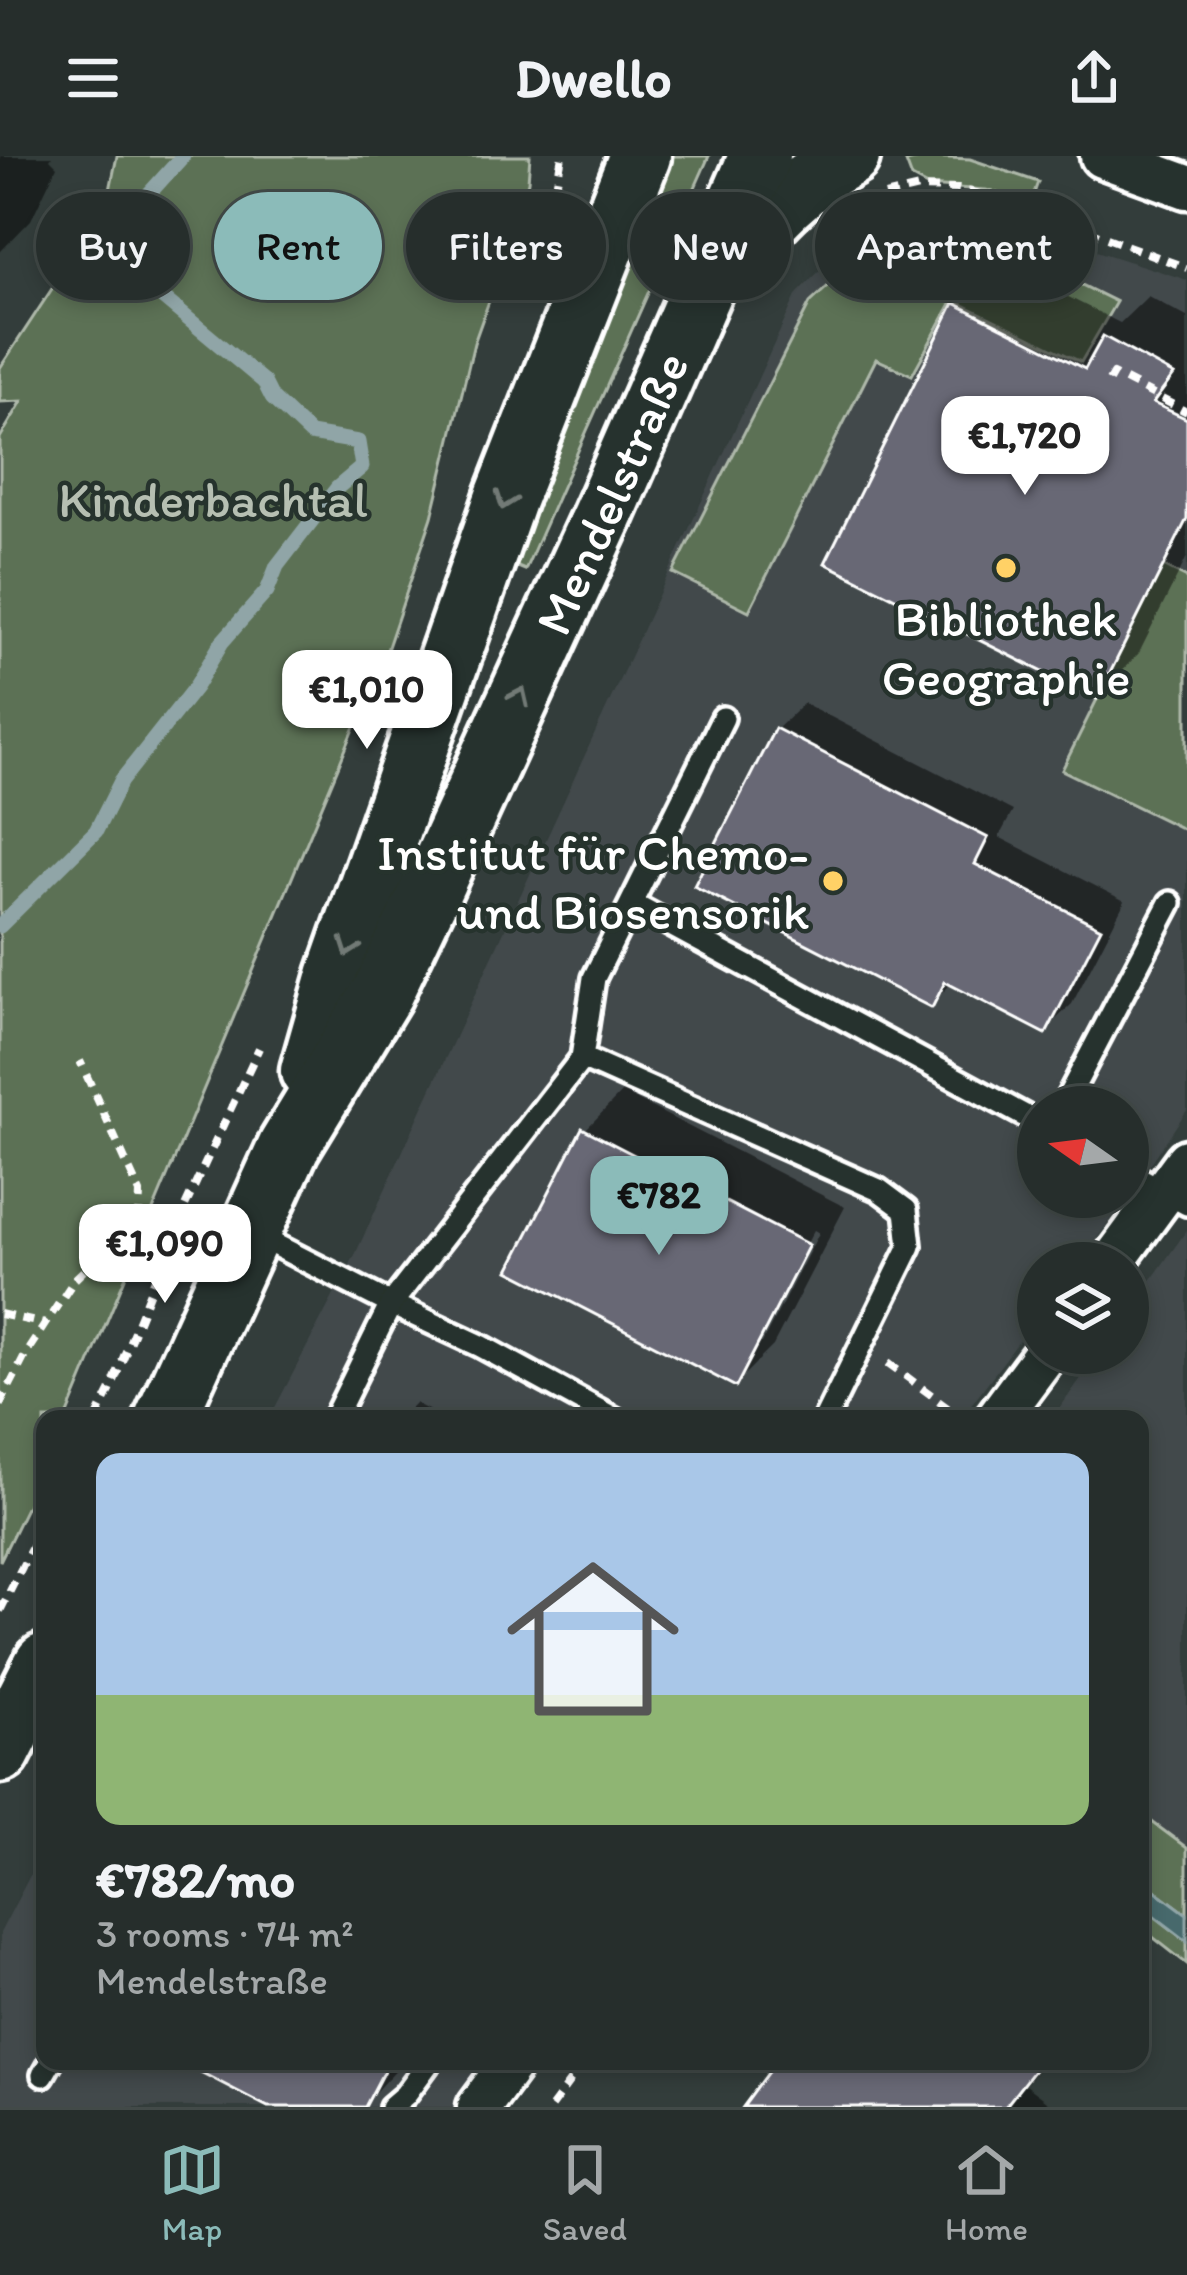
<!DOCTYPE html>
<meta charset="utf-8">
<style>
:root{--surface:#262e2c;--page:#323a38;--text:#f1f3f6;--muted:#a4a8a9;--line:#424a48;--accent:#8bbbb9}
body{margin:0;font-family:Itim,sans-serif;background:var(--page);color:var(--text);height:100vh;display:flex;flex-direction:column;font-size:45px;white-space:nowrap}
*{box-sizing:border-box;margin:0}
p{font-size:39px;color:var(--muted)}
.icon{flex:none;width:66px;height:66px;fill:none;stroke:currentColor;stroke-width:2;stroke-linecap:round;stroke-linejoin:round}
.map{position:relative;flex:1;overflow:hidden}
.side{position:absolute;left:36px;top:1254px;width:1113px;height:660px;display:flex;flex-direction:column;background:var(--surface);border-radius:24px;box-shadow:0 6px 18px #0003,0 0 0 3px var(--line)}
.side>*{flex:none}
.top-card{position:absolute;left:36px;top:36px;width:1116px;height:108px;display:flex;gap:24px}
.needle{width:78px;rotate:284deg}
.buttons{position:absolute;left:1017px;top:930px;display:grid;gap:24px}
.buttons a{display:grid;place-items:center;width:132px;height:132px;border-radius:50%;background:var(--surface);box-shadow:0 6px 18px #0003,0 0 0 3px var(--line);font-size:60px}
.price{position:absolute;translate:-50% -102px;padding:0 27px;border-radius:24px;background:#fff;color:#222;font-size:39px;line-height:78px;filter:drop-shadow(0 3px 6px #0008)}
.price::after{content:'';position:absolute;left:50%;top:72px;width:36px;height:27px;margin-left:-18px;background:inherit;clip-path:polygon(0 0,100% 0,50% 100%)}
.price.active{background:var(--accent);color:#111}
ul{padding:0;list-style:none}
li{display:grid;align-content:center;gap:24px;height:636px;padding:0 60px}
li span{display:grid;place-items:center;height:372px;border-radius:24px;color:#555}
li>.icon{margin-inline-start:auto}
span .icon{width:216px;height:216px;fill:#fffc;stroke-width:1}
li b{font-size:51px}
.chip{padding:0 42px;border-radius:54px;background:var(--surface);box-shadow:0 6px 18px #0003,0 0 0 3px var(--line);font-size:42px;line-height:108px}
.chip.active{background:var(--accent);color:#111}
header{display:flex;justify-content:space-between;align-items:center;height:156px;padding:0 60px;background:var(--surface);font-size:54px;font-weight:700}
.tabs{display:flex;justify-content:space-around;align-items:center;height:168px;border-top:3px solid var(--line);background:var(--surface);font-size:33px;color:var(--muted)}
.tabs a{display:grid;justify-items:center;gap:6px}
.tabs .active{color:var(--accent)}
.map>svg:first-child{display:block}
</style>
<header><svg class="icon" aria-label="menu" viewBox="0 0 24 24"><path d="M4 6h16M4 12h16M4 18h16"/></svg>Dwello<svg class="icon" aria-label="share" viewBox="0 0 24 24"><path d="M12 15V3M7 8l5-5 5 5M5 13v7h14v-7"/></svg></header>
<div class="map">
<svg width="1187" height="1951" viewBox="0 0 1187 1951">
<rect width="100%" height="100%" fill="#333d3b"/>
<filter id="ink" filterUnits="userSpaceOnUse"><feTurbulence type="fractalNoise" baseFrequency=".00833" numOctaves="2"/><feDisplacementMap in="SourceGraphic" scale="24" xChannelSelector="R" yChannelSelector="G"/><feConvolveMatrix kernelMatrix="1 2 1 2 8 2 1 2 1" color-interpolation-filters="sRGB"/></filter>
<g filter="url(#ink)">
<g fill="#434a4c">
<polygon points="977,57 1187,124 1187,954 1128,1041 1128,951 1038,951 1038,1041 1128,1041 1078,1107 1038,1107 1038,1160 960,1263 269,1263 355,1099 797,138 842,92 900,64"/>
<polygon points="1187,1074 1187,1692 1140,1657 1140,1263 1052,1263 1099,1197 1128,1197 1128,1157"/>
<polygon points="45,1691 45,1905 494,1905 461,1951 0,1951 0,1777"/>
</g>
<g fill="#5c7155" stroke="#aeb8aa" stroke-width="3">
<polygon points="117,0 530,0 528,25 519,61 474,187 432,361 387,494 66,1263 45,1263 45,1313 0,1405 0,282 22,245 0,246 0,212 107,49"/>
<polygon points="663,0 709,0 525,414 503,405"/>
<polygon points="929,1 970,3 1038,26 1031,46 986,34 927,30 912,22 906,6"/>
<polygon points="958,79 997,87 1116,146 1081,206 953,144 912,219 876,203 749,455 673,417 810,147 851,109 904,84"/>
<polygon points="1163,410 1187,422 1187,675 1062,614"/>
<polygon points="1140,1657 1187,1692 1187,1758 1140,1723"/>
<polygon points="1140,1749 1187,1785 1187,1808 1140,1771"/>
</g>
<polygon fill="#46696c" stroke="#90a5a7" stroke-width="3" points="1140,1723 1187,1758 1187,1785 1140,1749"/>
<g fill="#0007" fill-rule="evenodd">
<polygon points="0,0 52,0 50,3 57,10 31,64 0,96"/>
<polygon points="999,106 1120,167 1148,140 1187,161 1187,401 1139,497 1097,540 957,149"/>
<polygon points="804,547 1013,655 999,681 1125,745 1072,848 1045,874 953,826 931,848 777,573"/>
<path d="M 622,936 L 845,1051 L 773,1190 L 735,1228 L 585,974 ZM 814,1074 L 819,1077 L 762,1187 L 755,1187 Z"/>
<polygon points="415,1247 445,1263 399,1263"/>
<polygon points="185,1905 404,1905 364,1948 343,1951 275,1951"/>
<polygon points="781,1905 1044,1905 1025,1929 1054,1951 766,1951"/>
</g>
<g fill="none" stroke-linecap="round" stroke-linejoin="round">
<polyline stroke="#90a5a7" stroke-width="15" points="0,770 96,675 121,625 196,530 222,486 267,435 277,410 337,332 362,311 358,286 310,278 272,242 264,226 114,101 110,81 183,0"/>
</g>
<g fill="#676774" stroke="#fff" stroke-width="3">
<polygon points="954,147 1085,213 1103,180 1174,219 1153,247 1187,263 1187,363 1097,543 825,407"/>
<polygon points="775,572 988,682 975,708 1101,772 1046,878 945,826 932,852 694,730"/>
<polygon points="582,972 809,1089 736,1231 509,1114"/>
<polygon points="179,1905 389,1905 365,1951 268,1951"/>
<polygon points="777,1905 1041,1905 1005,1951 743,1951"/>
</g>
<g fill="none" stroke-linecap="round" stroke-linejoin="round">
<defs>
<g id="lane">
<polyline points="632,748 1038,967"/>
<polyline points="582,902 879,1034 906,1054 910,1090 825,1263"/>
<polyline points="1063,951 1170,747"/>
<polyline points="1128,1016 1187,1048"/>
<polyline points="252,1077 391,1148 481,1190 615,1263"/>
<polyline points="334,1263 391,1148 582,902 594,822 723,562"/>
<polyline points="43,1919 51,1905"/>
<polyline points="391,1951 405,1939 430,1905"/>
</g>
<g id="street">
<polyline points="1102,0 1187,31"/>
<polyline points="1112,1107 1187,1005"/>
<polyline points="997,1263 1046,1197"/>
<polyline points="479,1951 513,1905"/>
</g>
<g id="secondary">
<path d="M 733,103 C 768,62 801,25 849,0"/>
<polyline points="311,915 338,820 506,341 640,0"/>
<path id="s1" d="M 165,1263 L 289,990 L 382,837 L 430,736 L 602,361 L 760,0"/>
<polyline points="0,1596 45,1508"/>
</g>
</defs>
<use href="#lane" stroke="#fff" stroke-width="30"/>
<use href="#street" stroke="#fff" stroke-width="51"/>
<use href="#secondary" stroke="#fff" stroke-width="69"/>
<g stroke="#fff" stroke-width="8" stroke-dasharray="12 9" stroke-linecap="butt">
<polyline points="885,40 919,32 958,33 984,39 1027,52 1187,112"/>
<polyline points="533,115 553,45 562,0"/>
<polyline points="1109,225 1113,218 1187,256"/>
<polyline points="139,1061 176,1070"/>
<polyline points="0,1158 45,1168"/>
<polyline points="888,1207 953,1255"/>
<polyline points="0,1249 28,1194 75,1123 139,1061 140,1037 80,905"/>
<polyline points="96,1263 110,1235 176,1070 259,892"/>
<polyline points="0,1455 45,1365"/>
<polyline points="551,1951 585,1905"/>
</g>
<use href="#lane" stroke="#26332d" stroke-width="21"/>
<use href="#street" stroke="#26332d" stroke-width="42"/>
<use href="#secondary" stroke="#26332d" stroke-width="60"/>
</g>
<defs><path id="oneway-chevron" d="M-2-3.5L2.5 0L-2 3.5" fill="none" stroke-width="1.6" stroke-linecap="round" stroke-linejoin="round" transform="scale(3)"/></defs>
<g stroke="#727a76">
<use href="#oneway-chevron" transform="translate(505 345) rotate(110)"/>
<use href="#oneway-chevron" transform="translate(520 540) rotate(-65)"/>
<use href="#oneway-chevron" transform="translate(349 792) rotate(110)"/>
</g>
</g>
<g fill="#ffd166" stroke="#26332d" stroke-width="4.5">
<circle cx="1006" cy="412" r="12"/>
<circle cx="833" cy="725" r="12"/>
</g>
<g text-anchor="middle" stroke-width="9" stroke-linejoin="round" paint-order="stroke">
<g font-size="51" fill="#fff" stroke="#26332d">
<text dy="18" stroke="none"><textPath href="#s1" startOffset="1029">Mendelstraße</textPath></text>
</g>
<g font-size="51" fill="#b6bfb2" stroke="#26332d">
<text x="213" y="361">Kinderbachtal</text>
</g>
<g font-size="51" fill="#fff" stroke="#26332d">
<text x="1006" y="480">Bibliothek<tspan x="1006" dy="59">Geographie</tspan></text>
<text x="809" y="714" text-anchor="end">Institut für Chemo-<tspan x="809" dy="59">und Biosensorik</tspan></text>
</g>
</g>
</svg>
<div class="buttons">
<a><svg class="needle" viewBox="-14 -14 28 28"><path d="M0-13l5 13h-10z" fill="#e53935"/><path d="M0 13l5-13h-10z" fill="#a4a8a9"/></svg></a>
<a><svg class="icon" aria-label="layers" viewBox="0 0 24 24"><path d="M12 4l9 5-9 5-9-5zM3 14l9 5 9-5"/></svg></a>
</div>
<b class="price" style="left:1025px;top:342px">€1,720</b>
<b class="price" style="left:367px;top:596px">€1,010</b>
<b class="price active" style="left:659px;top:1102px">€782</b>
<b class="price" style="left:165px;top:1150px">€1,090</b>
<div class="top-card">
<a class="chip">Buy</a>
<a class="chip active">Rent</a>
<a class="chip">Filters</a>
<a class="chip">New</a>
<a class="chip">Apartment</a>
</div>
<section class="side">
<ul>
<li><span style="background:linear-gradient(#a9c7e8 65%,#8fb573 0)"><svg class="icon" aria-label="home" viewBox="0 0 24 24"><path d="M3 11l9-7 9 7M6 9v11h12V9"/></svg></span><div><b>€782/mo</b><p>3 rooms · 74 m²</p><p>Mendelstraße</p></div></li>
</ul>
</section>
</div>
<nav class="tabs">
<a class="active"><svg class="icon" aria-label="map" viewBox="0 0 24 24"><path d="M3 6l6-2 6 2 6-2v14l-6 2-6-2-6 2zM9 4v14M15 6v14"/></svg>Map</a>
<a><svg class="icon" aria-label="saved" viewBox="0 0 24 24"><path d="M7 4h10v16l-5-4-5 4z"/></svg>Saved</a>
<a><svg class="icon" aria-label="home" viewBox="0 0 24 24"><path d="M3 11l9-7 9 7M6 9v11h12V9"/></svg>Home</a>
</nav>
